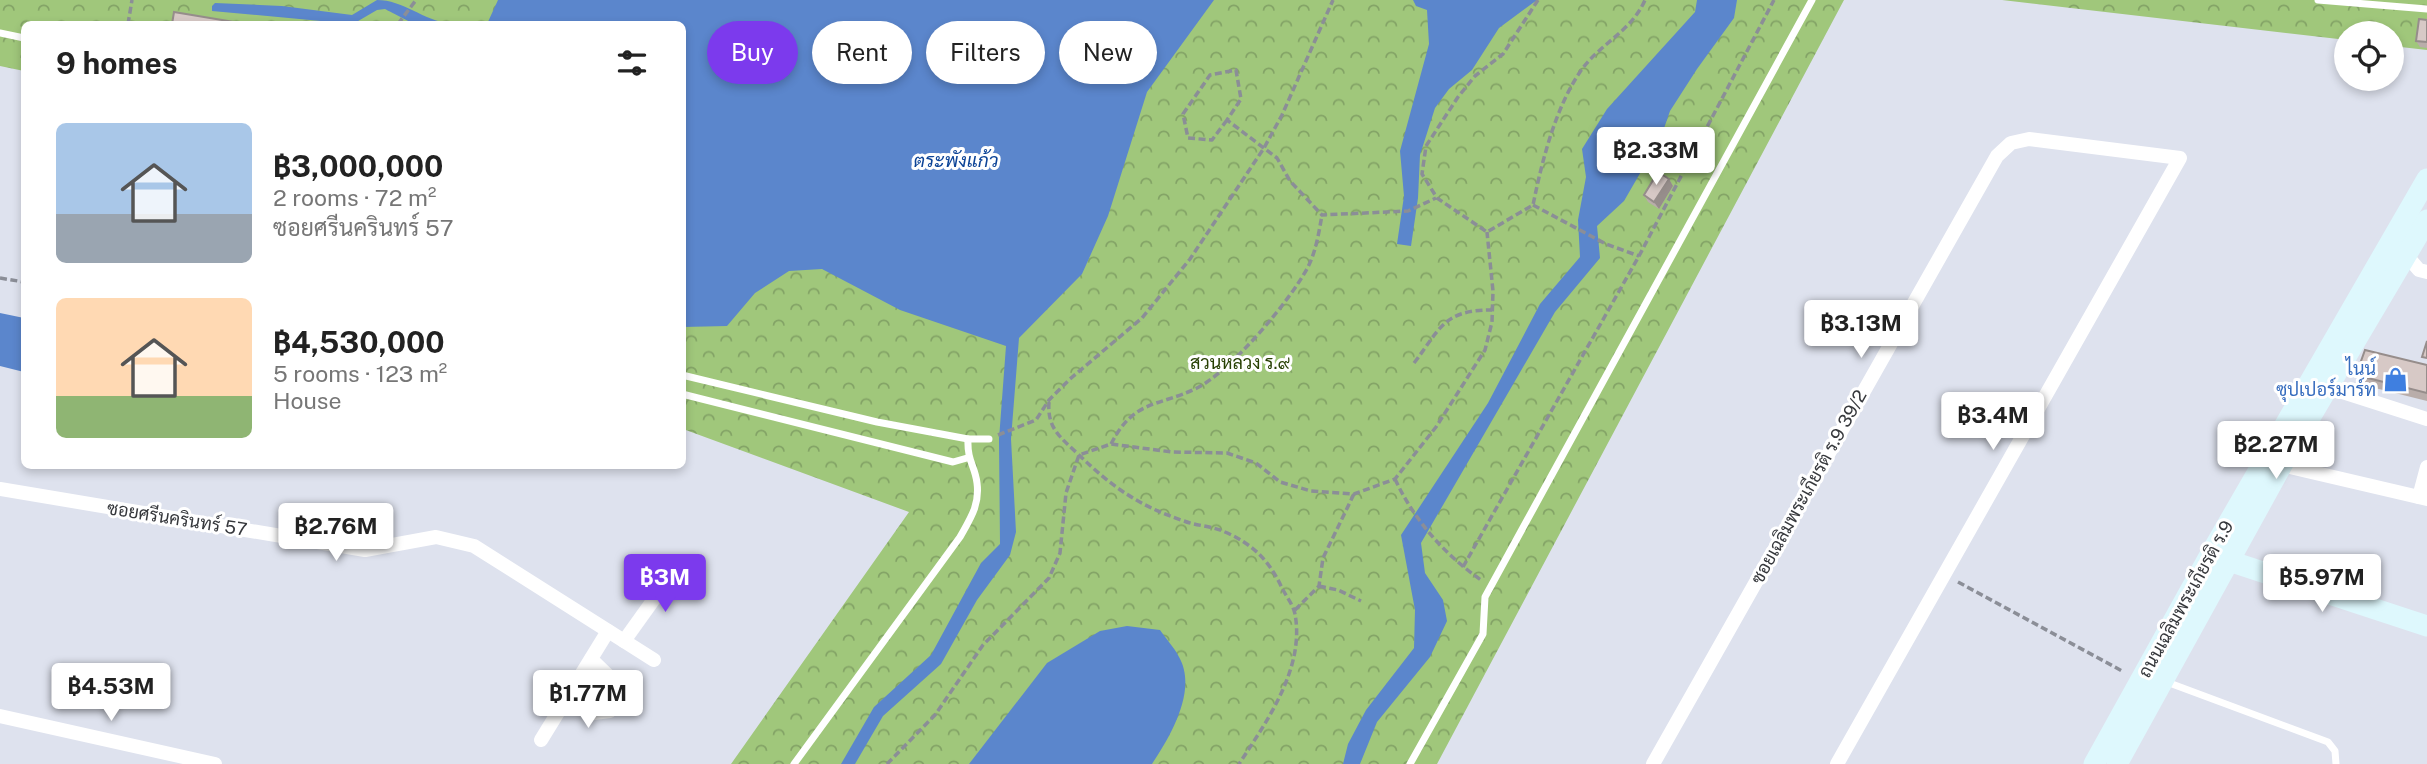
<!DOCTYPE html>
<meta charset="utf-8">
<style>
:root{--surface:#fff;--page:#f6f6f6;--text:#222;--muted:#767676;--accent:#7c3aed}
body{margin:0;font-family:"Public Sans",Sarabun,sans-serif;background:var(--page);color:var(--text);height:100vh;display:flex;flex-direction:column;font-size:26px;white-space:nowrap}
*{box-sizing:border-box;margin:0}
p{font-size:23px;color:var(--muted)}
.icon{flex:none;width:38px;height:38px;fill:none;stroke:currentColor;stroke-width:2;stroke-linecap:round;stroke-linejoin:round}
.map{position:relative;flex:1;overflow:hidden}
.drawer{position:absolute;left:21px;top:21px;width:665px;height:448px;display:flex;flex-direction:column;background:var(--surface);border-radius:10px;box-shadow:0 4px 10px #0003}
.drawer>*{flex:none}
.banner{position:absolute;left:707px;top:21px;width:665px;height:63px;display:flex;gap:14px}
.buttons{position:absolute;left:2334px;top:21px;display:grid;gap:14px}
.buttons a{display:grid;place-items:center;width:70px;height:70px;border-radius:50%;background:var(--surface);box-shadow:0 4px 10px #0003;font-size:35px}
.price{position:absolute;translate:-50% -60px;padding:0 16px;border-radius:7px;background:#fff;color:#222;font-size:23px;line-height:46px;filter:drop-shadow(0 2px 4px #0008)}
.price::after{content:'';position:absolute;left:50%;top:42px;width:21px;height:16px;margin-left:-10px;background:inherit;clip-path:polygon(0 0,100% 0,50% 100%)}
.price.active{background:var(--accent);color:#fff}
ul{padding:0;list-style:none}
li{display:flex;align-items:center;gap:21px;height:175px;padding:0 35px}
li span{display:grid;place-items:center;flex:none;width:196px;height:140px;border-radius:10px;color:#555}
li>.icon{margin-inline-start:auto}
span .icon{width:84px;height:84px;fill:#fffc;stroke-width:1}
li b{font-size:30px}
h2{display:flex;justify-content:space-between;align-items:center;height:84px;padding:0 35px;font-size:30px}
.chip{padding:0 24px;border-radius:32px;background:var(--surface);box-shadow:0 4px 10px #0003;font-size:24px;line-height:63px}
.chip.active{background:var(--accent);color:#fff}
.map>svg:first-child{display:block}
</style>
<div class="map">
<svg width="2427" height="764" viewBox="0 0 2427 764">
<defs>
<pattern id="park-crowns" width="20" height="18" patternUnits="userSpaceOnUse" patternTransform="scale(1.75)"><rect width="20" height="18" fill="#a0c77b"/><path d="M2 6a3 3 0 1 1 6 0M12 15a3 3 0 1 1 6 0" fill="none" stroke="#83a366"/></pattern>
</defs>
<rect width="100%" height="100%" fill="#dee2ee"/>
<g fill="url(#park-crowns)">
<polygon points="0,0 1844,0 1437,764 731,764 909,512 683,429 682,24 24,24 24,71 0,66"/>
<polygon points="2002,0 2427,0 2427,50 2392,46 2392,33 2347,33 2347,40"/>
</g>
<g fill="#5b86cc">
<path d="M 377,0 C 403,0 423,20 450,24 L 414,24 L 385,9 L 377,10 L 353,24 L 212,11 L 212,6 L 215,3 L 282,6 L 352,15 Z"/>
<polygon points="498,0 1214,0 1147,92 1108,216 1082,274 1019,338 1011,439 1016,532 1010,555 977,600 941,664 883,716 855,764 841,764 874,707 931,655 981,563 1000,544 999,439 1006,346 900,310 822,269 789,271 755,293 727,326 683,327 682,24 487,24"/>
<polygon points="1413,0 1537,0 1499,28 1472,70 1449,89 1435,108 1420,155 1418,198 1411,246 1397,244 1404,196 1400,151 1429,44 1427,10 1416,6"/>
<polygon points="1697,0 1737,0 1734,18 1697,69 1670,111 1661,137 1624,201 1597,226 1600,258 1555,312 1421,543 1425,573 1443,600 1447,621 1430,657 1377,722 1360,764 1343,764 1348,744 1366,710 1414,648 1415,610 1401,535 1488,403 1540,304 1580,257 1578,220 1586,177 1582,149 1607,109 1695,12"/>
<polygon points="0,313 24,318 24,372 0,366"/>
<path d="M 1127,626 L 1160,630 C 1166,639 1174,647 1179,657 C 1198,690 1170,737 1152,764 L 969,764 L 1047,663 L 1100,631 Z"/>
</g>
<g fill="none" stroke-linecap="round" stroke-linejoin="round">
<g stroke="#8b8e97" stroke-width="3.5" stroke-dasharray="7 3.5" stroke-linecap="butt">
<path d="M 1538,0 L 1503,54 L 1475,76 L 1458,97 L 1426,146 L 1422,174 L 1437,198 L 1487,232 L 1533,205 C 1542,161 1555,109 1580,72 C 1599,44 1631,32 1645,0"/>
<polyline points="128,24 132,0"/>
<polyline points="398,24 416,0"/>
<polyline points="1227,120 1212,140 1188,138 1183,114 1210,75 1236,70 1241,99 1227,120 1277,158 1290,181 1322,215 1408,211 1436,198"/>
<polyline points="1533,205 1606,244 1639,256"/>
<polyline points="0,278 24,282"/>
<path d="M 1414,363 C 1441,328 1443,310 1492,310"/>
<path d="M 1049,402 C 1047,428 1060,437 1078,454 C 1112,487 1139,506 1184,521 C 1197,526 1212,526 1225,532 C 1251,543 1269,560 1281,586 C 1285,595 1293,604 1295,614 C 1305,668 1267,721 1239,764"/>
<polyline points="998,435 1036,420 1049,400 1070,379 1142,318 1190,259 1264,148 1282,115 1333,0"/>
<path d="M 1111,444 C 1134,399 1158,407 1197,388 C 1231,371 1290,301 1308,267 C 1316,251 1319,232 1322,215"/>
<path d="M 1395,479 C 1414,520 1444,554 1481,580"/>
<polyline points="1463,567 1639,256 1774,0"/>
<polyline points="1958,582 2124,672"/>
<polyline points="1319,586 1338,590 1361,601"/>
<polyline points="1295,610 1319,586 1323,558 1354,494"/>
<polyline points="887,764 935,715 983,645 1049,578 1060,553 1066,493 1079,455 1111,444 1172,452 1227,453 1256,463 1280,482 1311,491 1354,494 1395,479 1436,427 1485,350 1492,322 1493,291 1487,232"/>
</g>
<g stroke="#fff" stroke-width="7">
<polyline points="2318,0 2427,9"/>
<polyline points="0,33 24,38"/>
<polyline points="682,375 877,422 968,439"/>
<polyline points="682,394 953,462 967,458"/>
<polyline points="2164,681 2328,742 2335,751 2336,764"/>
<path d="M 794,764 L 960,537 C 970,519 980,505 977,483 C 975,466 967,461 968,439 L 989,439"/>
<polyline points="1410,764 1483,634 1485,597 1812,0"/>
</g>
<g stroke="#fff" stroke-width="14">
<polyline points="2407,256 2419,270 2427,272"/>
<polyline points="2327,387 2427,419"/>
<polyline points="2282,465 2427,499"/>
<polyline points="0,489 365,550 436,537 474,546 654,660"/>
<polyline points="2419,497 2427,467"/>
<polyline points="624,641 677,567"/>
<polyline points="591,659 622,689 620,698"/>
<polyline points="563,704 594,713 610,711"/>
<polyline points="0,716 215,764"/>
<polyline points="541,740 608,631"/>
<polyline points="1653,764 1997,156 2011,143 2029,139 2180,158 1837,764"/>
</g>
<g stroke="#def8fd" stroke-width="21">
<polyline points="2220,558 2427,626"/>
<polyline points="2094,764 2211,553 2427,179"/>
<polyline points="2117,764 2282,465 2427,220"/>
</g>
</g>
<g fill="#b9adaa">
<polygon points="2427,20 2427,48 2420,47 2416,41"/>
<polygon points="1669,179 1673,186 1659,209 1648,202 1644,195"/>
<polygon points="2427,365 2427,401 2363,385 2356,375"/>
</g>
<polygon fill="#968d8b" points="1669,179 1673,186 1659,209 1654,202"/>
<g fill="#d7c9c6" stroke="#968d8b" stroke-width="2">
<polygon points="174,12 246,24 172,24"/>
<polygon points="2419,19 2427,20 2427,42 2416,41"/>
<polygon points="1658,172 1669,179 1654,202 1644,195"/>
<polygon points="2427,341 2427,358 2422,357"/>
<polygon points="2365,350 2427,365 2427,393 2356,375"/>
</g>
<defs>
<symbol id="shop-bare" viewBox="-9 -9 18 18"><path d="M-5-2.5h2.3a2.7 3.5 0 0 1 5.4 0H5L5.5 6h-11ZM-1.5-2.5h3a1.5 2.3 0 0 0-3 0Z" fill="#3f7fe0" stroke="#fff" stroke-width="2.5" paint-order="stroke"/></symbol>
</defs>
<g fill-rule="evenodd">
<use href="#shop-bare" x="2378" y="362" width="35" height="35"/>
</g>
<g text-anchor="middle" stroke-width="6" stroke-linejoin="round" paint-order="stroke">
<g font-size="18" fill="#274003" stroke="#fff">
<text x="1240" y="369">สวนหลวง ร.๙</text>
</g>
<g font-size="18" fill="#366cbe" stroke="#fff" text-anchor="end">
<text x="2376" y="375">ไนน์<tspan x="2376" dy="21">ซุปเปอร์มาร์ท</tspan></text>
</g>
<g font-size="18" fill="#36383c" stroke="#fff">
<text transform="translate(1809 487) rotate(-61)" y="6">ซอยเฉลิมพระเกียรติ ร.9 39/2</text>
<text transform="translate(177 519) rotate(9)" y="6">ซอยศรีนครินทร์ 57</text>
<text transform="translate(2186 599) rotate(-61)" y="6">ถนนเฉลิมพระเกียรติ ร.9</text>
</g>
<g font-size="19" font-style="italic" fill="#0d4497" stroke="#fff">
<text x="956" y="167">ตระพังแก้ว</text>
</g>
</g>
</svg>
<div class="buttons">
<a><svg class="icon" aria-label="locate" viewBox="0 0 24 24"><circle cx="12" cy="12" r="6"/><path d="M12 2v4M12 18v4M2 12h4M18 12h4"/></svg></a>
</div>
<b class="price" style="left:1656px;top:187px">฿2.33M</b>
<b class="price" style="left:1861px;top:360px">฿3.13M</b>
<b class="price" style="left:1993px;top:452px">฿3.4M</b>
<b class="price" style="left:2276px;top:481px">฿2.27M</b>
<b class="price" style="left:336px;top:563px">฿2.76M</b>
<b class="price active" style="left:665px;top:614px">฿3M</b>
<b class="price" style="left:2322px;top:614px">฿5.97M</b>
<b class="price" style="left:111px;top:723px">฿4.53M</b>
<b class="price" style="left:588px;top:730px">฿1.77M</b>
<div class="banner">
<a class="chip active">Buy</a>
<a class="chip">Rent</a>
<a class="chip">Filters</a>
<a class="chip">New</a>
</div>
<section class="drawer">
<h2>9 homes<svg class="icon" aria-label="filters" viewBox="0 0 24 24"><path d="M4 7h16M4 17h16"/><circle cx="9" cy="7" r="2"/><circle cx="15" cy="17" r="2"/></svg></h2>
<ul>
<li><span style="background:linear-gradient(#a9c7e8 65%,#9aa5b1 0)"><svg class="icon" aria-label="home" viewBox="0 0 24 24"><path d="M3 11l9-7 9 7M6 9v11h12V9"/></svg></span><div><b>฿3,000,000</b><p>2 rooms · 72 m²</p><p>ซอยศรีนครินทร์ 57</p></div></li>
<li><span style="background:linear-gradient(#ffd9b3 70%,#8fb573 0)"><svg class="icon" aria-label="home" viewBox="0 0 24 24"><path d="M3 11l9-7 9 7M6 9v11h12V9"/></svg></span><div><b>฿4,530,000</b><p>5 rooms · 123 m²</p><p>House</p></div></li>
</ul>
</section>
</div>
